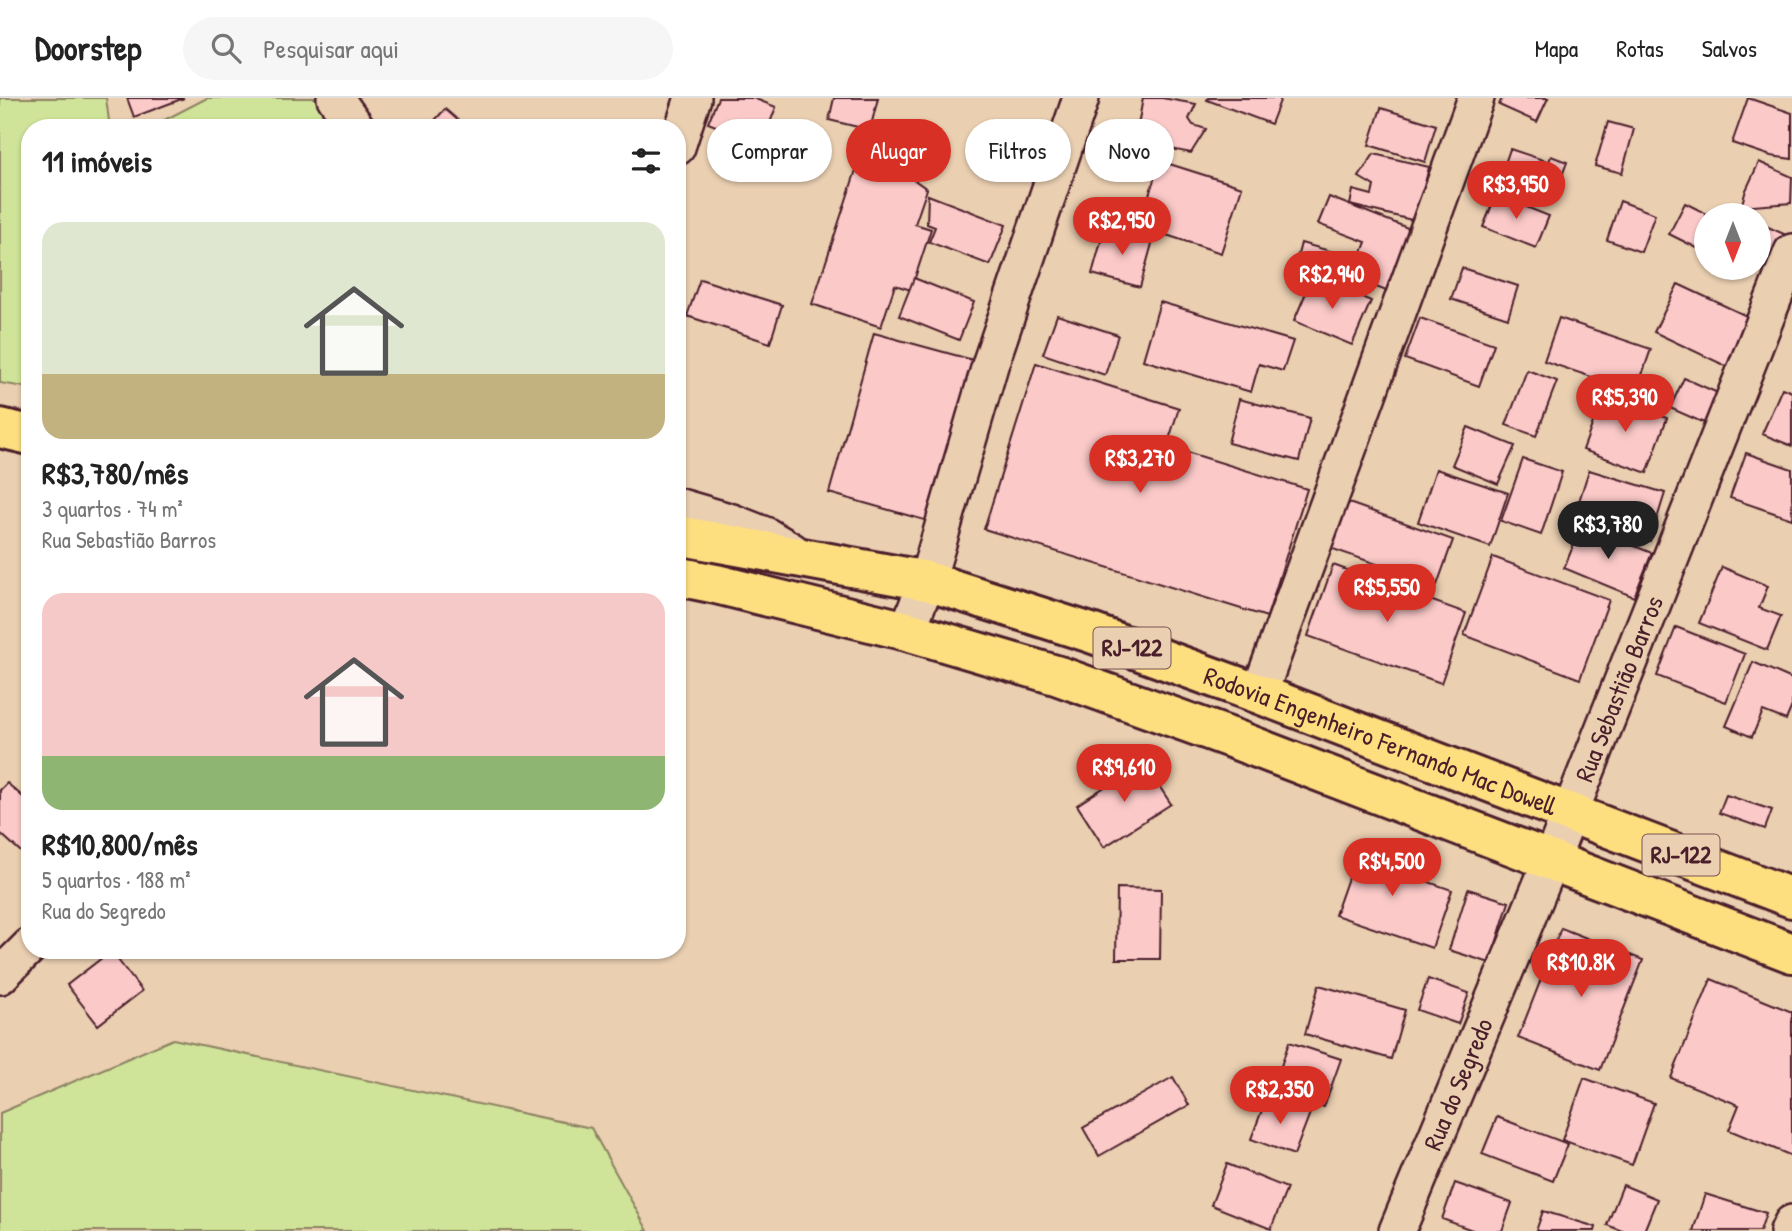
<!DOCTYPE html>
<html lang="pt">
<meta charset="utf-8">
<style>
:root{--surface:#fff;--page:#f6f6f6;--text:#222;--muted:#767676;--line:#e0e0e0;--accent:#d93025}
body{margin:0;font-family:"Patrick Hand",sans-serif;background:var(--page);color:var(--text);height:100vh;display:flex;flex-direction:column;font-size:26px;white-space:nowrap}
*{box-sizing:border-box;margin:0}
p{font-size:23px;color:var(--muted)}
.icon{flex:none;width:38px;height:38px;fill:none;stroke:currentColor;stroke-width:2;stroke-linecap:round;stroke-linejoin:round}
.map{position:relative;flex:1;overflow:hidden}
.panel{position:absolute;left:21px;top:21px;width:665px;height:840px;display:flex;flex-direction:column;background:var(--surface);border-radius:28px;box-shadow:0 2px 5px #0004}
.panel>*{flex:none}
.top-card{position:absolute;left:707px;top:21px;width:665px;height:63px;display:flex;gap:14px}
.needle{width:46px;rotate:180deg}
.buttons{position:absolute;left:1694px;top:105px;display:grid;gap:14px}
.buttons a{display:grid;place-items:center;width:77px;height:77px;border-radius:50%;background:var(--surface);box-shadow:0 2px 5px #0004;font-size:35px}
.price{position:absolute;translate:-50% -60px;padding:0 16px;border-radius:24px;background:var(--accent);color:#fff;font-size:23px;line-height:46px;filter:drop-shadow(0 2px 4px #0008)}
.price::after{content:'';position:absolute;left:50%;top:42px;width:21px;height:16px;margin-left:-10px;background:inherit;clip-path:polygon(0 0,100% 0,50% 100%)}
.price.active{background:#222;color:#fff}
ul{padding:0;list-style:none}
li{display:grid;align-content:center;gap:14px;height:371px;padding:0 21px}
li span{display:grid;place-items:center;height:217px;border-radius:21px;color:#555}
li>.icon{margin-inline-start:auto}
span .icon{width:126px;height:126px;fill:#fffc;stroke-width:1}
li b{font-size:30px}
h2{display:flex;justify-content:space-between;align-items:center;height:84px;padding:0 21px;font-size:30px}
.tag{padding:0 24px;border-radius:32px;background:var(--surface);box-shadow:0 2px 5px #0004;font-size:24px;line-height:63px}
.tag.active{background:var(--accent);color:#fff}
header{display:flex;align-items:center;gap:42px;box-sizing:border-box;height:98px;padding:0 35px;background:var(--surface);border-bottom:2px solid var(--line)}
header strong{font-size:33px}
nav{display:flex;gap:38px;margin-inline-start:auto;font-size:24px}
.search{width:490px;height:63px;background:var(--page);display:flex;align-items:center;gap:18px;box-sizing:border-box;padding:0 24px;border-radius:38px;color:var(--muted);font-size:26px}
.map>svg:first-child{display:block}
</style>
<header>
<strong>Doorstep</strong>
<div class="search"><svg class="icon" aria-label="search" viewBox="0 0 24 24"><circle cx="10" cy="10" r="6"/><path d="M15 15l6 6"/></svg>Pesquisar aqui</div>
<nav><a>Mapa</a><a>Rotas</a><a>Salvos</a></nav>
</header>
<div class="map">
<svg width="1792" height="1133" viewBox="0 0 1792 1133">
<rect width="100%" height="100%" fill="#eacfb1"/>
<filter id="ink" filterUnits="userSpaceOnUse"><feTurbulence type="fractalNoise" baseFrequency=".0143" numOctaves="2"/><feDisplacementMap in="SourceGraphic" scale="14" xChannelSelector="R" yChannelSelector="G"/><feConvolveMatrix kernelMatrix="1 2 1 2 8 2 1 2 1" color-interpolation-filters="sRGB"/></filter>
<g filter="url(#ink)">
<g fill="#cfe499" stroke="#8c8262" stroke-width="2">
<polygon points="0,0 106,0 109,23 106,30 30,30 30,290 0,285"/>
<polygon points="207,0 320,0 340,30 149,30"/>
<polygon points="173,941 591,1030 648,1133 0,1133 0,1015"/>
</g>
<g fill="#fac9c8" stroke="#4a1f2b" stroke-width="2">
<polygon points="127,0 184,0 134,19"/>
<polygon points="718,0 753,0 776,9 762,46 708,25"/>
<polygon points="834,0 878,0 870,32 829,22"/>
<polygon points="1143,0 1162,0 1196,6 1189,21 1193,27 1206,31 1191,55 1135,44"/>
<polygon points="1208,0 1281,0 1271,26 1207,2"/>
<polygon points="1502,0 1548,0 1537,24 1499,7"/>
<polygon points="1748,0 1792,15 1792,61 1771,58 1732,45"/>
<polygon points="1381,10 1436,27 1425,64 1369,47"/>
<polygon points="445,11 467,30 428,30"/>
<polygon points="1608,24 1634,31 1622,75 1595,68"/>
<polygon points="864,35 914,51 906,76 927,91 915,126 931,131 911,192 895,187 881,229 812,206 857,69 854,68"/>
<polygon points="1510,51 1549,64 1551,58 1567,64 1557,91 1544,87 1540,100 1498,86"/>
<polygon points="1374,56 1429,69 1416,123 1350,107 1353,92 1372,97 1374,88 1359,79"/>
<polygon points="1160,63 1242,89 1221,155 1139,128"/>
<polygon points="1759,64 1792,79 1791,105 1741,109 1746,92"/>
<polygon points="928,97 1006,127 990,167 929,144 935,129 927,126"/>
<polygon points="1496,97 1549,118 1536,150 1483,129"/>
<polygon points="1329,99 1413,132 1389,194 1352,180 1366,144 1318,126"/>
<polygon points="1620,103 1655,116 1641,154 1607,142"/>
<polygon points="1685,105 1709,117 1706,117 1706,151 1705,154 1669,136"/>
<polygon points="1759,125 1784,136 1768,172 1759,168"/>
<polygon points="1105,129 1153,142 1140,189 1092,176"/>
<polygon points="1301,145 1344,157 1346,156 1338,185 1294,172"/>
<polygon points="1462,170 1518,188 1508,220 1451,201"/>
<polygon points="1313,178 1371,203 1352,247 1294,223"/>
<polygon points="914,180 974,204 959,242 899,218"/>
<polygon points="700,181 782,207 770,245 687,218"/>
<polygon points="1678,186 1753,221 1730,270 1654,234"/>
<polygon points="1160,204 1293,243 1283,273 1259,266 1251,294 1143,262"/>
<polygon points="1057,217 1118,237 1105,277 1043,256"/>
<polygon points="1420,220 1494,246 1479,288 1405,261"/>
<polygon points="1559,220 1651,251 1636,294 1544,263"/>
<polygon points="874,235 973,262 928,423 829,395"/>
<polygon points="1036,265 1179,310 1167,348 1307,391 1267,519 984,431"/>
<polygon points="1527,272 1557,283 1536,338 1506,327"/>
<polygon points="1684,280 1718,295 1704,325 1670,310"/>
<polygon points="1782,290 1792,294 1792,348 1762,336"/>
<polygon points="1603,297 1667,320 1647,375 1583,352"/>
<polygon points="1239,301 1310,320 1299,363 1228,345"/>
<polygon points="1468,329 1515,348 1498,386 1452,367"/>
<polygon points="1746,355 1792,371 1792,421 1730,400"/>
<polygon points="1523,361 1562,374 1541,437 1501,423"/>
<polygon points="1436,371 1508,395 1490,449 1418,424"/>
<polygon points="1589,372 1665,395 1650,443 1574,419"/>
<polygon points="1346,404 1453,442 1437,487 1330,450"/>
<polygon points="1582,427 1652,455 1634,499 1564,470"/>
<polygon points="1493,459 1609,502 1580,581 1464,537"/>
<polygon points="1333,467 1466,515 1441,585 1308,538"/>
<polygon points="1722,469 1768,488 1759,510 1781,518 1767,552 1699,525"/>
<polygon points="1676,529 1745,556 1726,604 1657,578"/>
<polygon points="1753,564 1792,581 1792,608 1786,622 1763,613 1752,639 1726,628"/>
<polygon points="1143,664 1171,706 1104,749 1077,707"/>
<polygon points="7,685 30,705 30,762 0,735 0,692"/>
<polygon points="1726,697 1772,712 1765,731 1719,715"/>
<polygon points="1361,743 1397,755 1391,771 1452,792 1432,850 1335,817"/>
<polygon points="1117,790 1161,791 1160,861 1116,861"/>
<polygon points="1468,791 1509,804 1490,865 1449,852"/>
<polygon points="1561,830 1643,862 1600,972 1518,940"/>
<polygon points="111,853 142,893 98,927 67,887"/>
<polygon points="1428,881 1469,895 1458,926 1417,912"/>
<polygon points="1711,881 1792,914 1792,1058 1729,1032 1739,1007 1671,980"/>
<polygon points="1319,887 1405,912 1391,961 1305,936"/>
<polygon points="1289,944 1341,961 1324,1009 1273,992"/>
<polygon points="1173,979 1189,1007 1099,1058 1083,1030"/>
<polygon points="1584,980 1654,1005 1632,1067 1562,1042"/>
<polygon points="1267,999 1310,1015 1294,1057 1251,1041"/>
<polygon points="1497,1019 1568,1046 1553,1083 1482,1056"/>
<polygon points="1227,1066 1287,1090 1271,1131 1211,1107"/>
<polygon points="1455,1085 1512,1105 1502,1133 1475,1133 1442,1121"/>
<polygon points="1623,1087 1657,1101 1644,1133 1622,1133 1607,1127"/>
<polygon points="1705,1096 1766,1115 1760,1133 1693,1133"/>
<polygon points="1543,1113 1596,1129 1595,1133 1536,1133"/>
</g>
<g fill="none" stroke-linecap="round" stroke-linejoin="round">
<defs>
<g id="minor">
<polyline points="335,0 357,30"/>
<polyline points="677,49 693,0"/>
<polyline points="677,408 732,424 765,437 792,453"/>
<polyline points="907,533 927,483 991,264 1081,0"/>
<polyline points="1259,596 1476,0"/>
<polyline points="0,878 30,848"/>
<path id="s1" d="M 1397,1133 L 1551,763 L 1792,154"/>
<polyline points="1788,1133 1792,1125"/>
</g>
<g id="primary">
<polyline points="0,330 30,337"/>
<path id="s2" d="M 677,437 L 927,483 L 1091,535 L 1259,596 L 1792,800"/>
<polyline points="677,478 716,486 907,533 1059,578 1234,641 1792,855"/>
</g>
</defs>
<use href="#minor" stroke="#4a1f2b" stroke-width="40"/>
<use href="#primary" stroke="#4a1f2b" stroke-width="44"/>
<use href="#minor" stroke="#eacfb1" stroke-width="35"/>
<use href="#primary" stroke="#fedf80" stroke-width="38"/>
</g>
</g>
<g text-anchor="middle" stroke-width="5" stroke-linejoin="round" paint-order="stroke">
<g fill="#eacfb1" stroke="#7a5453" stroke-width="2">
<rect x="1093.5" y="529.5" width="77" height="41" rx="5"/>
<rect x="1642.5" y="736.5" width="77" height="41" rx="5"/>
</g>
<g font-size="24" font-weight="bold" fill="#4a1f2b">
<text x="1132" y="558">RJ-122</text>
<text x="1681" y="765">RJ-122</text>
</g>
<g font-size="26" fill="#4a1f2b" stroke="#eacfb1">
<text dy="9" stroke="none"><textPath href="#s1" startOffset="586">Rua Sebastião Barros</textPath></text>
<text dy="9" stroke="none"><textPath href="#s2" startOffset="735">Rodovia Engenheiro Fernando Mac Dowell</textPath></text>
<text dy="9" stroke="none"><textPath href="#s1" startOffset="159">Rua do Segredo</textPath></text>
</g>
</g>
</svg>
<div class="buttons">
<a><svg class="needle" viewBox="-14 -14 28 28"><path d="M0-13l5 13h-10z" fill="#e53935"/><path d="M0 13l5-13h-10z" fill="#767676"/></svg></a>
</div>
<b class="price" style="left:1516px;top:123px">R$3,950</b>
<b class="price" style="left:1122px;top:159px">R$2,950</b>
<b class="price" style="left:1332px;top:213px">R$2,940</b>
<b class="price" style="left:1625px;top:336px">R$5,390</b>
<b class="price" style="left:1140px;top:397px">R$3,270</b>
<b class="price active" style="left:1608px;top:463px">R$3,780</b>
<b class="price" style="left:1387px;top:526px">R$5,550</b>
<b class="price" style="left:1124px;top:706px">R$9,610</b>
<b class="price" style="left:1392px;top:800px">R$4,500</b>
<b class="price" style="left:1581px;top:901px">R$10.8K</b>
<b class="price" style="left:1280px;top:1028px">R$2,350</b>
<div class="top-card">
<a class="tag">Comprar</a>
<a class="tag active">Alugar</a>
<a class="tag">Filtros</a>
<a class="tag">Novo</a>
</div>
<section class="panel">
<h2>11 imóveis<svg class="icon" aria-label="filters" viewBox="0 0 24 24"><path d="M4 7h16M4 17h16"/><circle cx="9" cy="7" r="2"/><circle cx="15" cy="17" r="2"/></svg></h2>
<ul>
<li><span style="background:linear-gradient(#dfe7d0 70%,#c2b280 0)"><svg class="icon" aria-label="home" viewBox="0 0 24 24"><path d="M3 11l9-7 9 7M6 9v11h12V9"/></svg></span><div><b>R$3,780/mês</b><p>3 quartos · 74 m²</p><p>Rua Sebastião Barros</p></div></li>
<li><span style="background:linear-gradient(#f6c9c9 75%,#8fb573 0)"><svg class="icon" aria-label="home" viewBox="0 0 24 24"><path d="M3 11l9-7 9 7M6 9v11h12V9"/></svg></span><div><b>R$10,800/mês</b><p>5 quartos · 188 m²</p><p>Rua do Segredo</p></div></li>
</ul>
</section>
</div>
